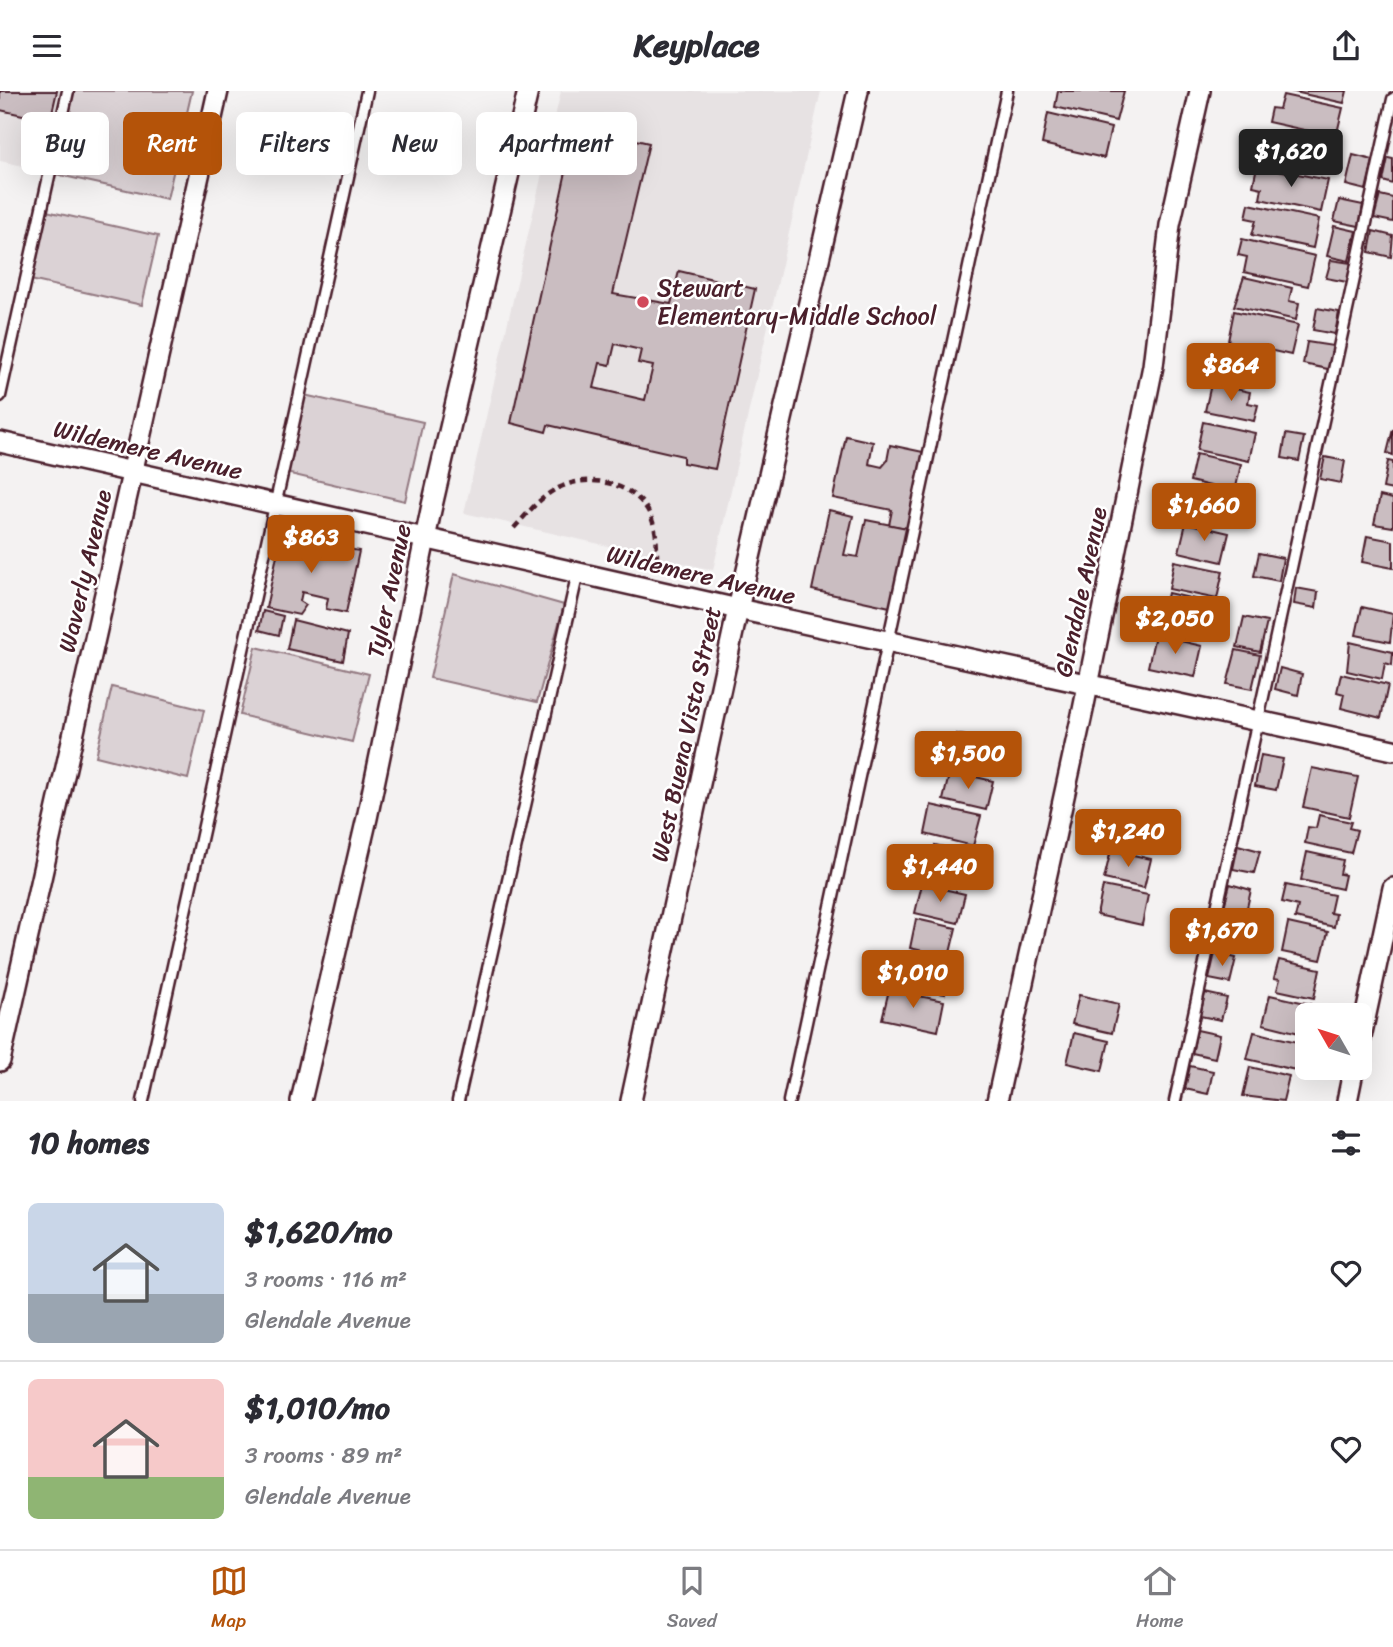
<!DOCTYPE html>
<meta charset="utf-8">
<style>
:root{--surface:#fff;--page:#f7f7f7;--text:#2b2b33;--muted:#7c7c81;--line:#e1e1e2;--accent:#b45309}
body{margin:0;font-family:Sriracha,sans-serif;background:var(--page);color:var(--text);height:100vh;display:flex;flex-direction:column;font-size:26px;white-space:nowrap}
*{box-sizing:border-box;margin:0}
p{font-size:23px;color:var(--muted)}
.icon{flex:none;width:38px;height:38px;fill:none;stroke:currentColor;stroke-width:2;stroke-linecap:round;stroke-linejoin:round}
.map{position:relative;height:1010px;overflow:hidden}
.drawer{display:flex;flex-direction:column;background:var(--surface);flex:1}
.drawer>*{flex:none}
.guide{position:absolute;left:21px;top:21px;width:700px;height:63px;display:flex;gap:14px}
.needle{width:46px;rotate:309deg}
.tools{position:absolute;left:1295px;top:912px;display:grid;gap:14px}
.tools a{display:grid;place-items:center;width:77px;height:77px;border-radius:10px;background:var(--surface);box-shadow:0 7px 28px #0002;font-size:35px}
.price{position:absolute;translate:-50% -60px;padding:0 16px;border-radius:7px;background:var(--accent);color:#fff;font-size:23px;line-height:46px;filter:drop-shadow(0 2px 4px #0008)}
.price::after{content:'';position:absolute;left:50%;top:42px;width:21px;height:16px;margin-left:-10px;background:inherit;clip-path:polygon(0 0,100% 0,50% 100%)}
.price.active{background:#222;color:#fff}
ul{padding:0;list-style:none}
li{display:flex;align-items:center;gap:21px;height:175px;padding:0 28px}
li+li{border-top:2px solid var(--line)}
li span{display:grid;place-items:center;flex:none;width:196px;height:140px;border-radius:10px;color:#555}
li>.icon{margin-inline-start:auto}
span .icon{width:84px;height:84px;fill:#fffc;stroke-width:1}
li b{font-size:30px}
h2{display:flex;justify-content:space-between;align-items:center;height:84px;padding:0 28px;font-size:30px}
.pill{padding:0 24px;border-radius:10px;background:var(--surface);box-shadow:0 7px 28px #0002;font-size:24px;line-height:63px}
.pill.active{background:var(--accent);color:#fff}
header{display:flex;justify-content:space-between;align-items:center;height:91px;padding:0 28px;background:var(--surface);font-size:32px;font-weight:800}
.dock{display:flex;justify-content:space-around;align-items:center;height:98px;border-top:2px solid var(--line);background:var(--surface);font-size:19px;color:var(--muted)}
.dock a{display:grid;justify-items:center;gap:4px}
.dock .active{color:var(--accent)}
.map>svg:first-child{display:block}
</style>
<header><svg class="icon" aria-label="menu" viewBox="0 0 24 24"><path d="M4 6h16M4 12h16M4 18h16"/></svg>Keyplace<svg class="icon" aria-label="share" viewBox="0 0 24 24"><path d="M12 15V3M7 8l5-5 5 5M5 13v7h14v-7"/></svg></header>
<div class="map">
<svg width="1393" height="1010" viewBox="0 0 1393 1010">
<rect width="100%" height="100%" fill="#f4f2f2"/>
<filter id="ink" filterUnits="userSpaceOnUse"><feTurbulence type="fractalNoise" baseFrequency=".0143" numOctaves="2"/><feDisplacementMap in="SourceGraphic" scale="14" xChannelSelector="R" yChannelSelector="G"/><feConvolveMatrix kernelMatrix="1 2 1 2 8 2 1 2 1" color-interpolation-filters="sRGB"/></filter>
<g filter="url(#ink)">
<g fill="#e7e2e3">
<polygon points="0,0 60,0 42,79 0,70"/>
<polygon points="561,0 821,0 713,479 464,422"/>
</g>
<g fill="#dbd2d5" stroke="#927880" stroke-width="2">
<polygon points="73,0 192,0 167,108 55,83"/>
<polygon points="42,119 158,145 142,214 26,188"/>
<polygon points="304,304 423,331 405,410 286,382"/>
<polygon points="454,483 564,514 537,611 430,587"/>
<polygon points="256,556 369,583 352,651 240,624"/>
<polygon points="112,596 204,619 188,688 96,665"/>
</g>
<g fill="#cabdc1" stroke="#4a1f2b" stroke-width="2" fill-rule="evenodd">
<polygon points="0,0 57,0 50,30 0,19"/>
<polygon points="1058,0 1124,0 1116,30 1055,16"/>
<polygon points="1290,0 1347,0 1344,12"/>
<polygon points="1283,4 1343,17 1336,46 1268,31 1271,17 1279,18"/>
<polygon points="1048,22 1111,37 1104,67 1042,53"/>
<path d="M 576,35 L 649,52 L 613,203 L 671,213 L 679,180 L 755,198 L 715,378 L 683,372 L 683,365 L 548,334 L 546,341 L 511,332 ZM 615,253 L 641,259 L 638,272 L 653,275 L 645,309 L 594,297 L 600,272 L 610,274 Z"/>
<polygon points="1275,41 1335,54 1328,83 1260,68 1263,54 1271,56"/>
<polygon points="1353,64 1373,69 1366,99 1346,94"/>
<polygon points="1388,67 1393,68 1393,93 1383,90"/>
<polygon points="1257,75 1328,89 1321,121 1260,108 1262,97 1253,95"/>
<polygon points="1380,104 1393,107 1393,131 1374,127"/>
<polygon points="1339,109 1363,114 1359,135 1334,130"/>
<polygon points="1249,113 1319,128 1313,157 1252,144 1256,129 1246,127"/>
<polygon points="1334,135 1356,140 1349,170 1327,165"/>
<polygon points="1373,140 1393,145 1391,166 1369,161"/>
<polygon points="1242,148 1315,165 1308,195 1244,181 1247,166 1238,164"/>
<polygon points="1331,169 1351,172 1347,191 1326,187"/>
<polygon points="1244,186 1292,197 1289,210 1299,212 1296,229 1234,215"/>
<polygon points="1317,217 1339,221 1335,243 1313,239"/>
<polygon points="1234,220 1298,234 1291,264 1228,250"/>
<polygon points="1307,251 1333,255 1328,278 1303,273"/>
<polygon points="1211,293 1250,301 1248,312 1258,314 1254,330 1205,320"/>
<polygon points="1203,331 1255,342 1249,370 1197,359"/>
<polygon points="1393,338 1393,364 1387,362"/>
<polygon points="1286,343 1304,346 1299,370 1282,367"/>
<polygon points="846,345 873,351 869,373 882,376 887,370 890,354 923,361 907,437 889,434 892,419 833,407"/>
<polygon points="1196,363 1241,373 1235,401 1190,390"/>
<polygon points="1325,366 1345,370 1341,392 1320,388"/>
<polygon points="1388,370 1393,371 1393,399 1383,397"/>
<polygon points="1188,400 1220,407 1217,419 1224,420 1221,433 1183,425"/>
<polygon points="1380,405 1393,408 1393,436 1374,433"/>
<polygon points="829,419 853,425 844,464 858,466 866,429 907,437 890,516 812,499"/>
<polygon points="1186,432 1229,442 1222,471 1179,461"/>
<polygon points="281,445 359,460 346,522 326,518 328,507 302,501 300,510 306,514 299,524 266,517"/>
<polygon points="1367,445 1393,450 1393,477 1362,471"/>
<polygon points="1259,462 1283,467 1279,490 1254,485"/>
<polygon points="1174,470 1223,480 1217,508 1169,498"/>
<polygon points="1296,497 1318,501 1316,517 1294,513"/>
<polygon points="1168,502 1216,513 1209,543 1161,532"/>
<polygon points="1362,516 1393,523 1390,551 1356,544"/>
<polygon points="263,520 283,525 279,544 259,539"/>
<polygon points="1244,526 1267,531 1260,561 1237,556"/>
<polygon points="293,529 348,543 343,570 287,558"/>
<polygon points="1155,544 1202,555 1195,586 1148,576"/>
<polygon points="1350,551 1393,561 1392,574 1385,572 1382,588 1347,580"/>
<polygon points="1236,559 1260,564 1252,598 1227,593"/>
<polygon points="1280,577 1302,583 1298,604 1275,598"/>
<polygon points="1341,583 1388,594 1381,627 1341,617 1344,603 1337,601"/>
<polygon points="957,643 1001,653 995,682 957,674 959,661 953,660"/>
<polygon points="1261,664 1283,668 1276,699 1255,695"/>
<polygon points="1312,677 1358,686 1349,726 1303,716"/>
<polygon points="950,680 993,690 986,719 943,709"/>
<polygon points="931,714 981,725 973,755 925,743"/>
<polygon points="1319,724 1351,731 1349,737 1357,739 1351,762 1305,752 1308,736 1316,737"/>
<polygon points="935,754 974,763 967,792 928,783"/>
<polygon points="1238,754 1260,760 1254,782 1233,778"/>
<polygon points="1111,759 1151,768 1144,797 1104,788"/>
<polygon points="1307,761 1343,769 1340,783 1345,784 1342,798 1301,789"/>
<polygon points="922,793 965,803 958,832 915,822"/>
<polygon points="1230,793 1251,799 1246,821 1224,816"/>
<polygon points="1286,794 1334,804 1330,822 1336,823 1334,836 1295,827 1298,815 1282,811"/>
<polygon points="1103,795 1148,804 1142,834 1097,824"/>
<polygon points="916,828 956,837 949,866 910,857"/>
<polygon points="1221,829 1242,834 1237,857 1216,852"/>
<polygon points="1288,832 1328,841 1321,869 1282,861"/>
<polygon points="895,862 951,874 945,903 889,892"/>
<polygon points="1215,862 1236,867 1230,892 1209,888"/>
<polygon points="1279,869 1320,878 1314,907 1277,899 1280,888 1274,887"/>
<polygon points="889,899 944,910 938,940 882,928"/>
<polygon points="1205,902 1227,907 1221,929 1200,925"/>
<polygon points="1079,904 1119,913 1112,942 1072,933"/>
<polygon points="1270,904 1310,913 1303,943 1263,933"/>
<polygon points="1197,939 1220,944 1215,967 1192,962"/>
<polygon points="1254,941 1306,953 1300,980 1247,968"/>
<polygon points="1074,942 1109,950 1102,980 1067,972"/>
<polygon points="1190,975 1213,980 1208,1003 1185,998"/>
<polygon points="1250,976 1289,985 1283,1010 1243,1005"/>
</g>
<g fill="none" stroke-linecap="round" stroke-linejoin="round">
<defs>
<g id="service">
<polyline points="0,305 68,0"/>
<polyline points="143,1010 367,0"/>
<polyline points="458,1010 578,481"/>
<polyline points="789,1010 1007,0"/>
<polyline points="1175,1010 1393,8"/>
</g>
<g id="minor">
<polyline points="0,351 738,518 1393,659"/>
<polyline points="1360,951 1393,797"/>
<polyline points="0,970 218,0"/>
<polyline points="301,1010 367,727 431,419 528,0"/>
<polyline points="631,1010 738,518 858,0"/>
<polyline points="997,1010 1083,619 1153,275 1170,134 1200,0"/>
<polyline points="1347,1010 1354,976"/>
</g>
</defs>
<use href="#service" stroke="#4a1f2b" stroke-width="15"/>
<use href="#minor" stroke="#4a1f2b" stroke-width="24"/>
<path stroke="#4a1f2b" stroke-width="4.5" stroke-dasharray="7 5" stroke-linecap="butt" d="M 514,437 C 529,421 542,403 563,395 C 593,382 638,394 651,426 C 657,440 657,455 657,469"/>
<use href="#service" stroke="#fff" stroke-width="10"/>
<use href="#minor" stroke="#fff" stroke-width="19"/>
</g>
</g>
<circle fill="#d1495b" stroke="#fff" stroke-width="2.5" cx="643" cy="211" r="7"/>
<g text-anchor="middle" stroke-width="5" stroke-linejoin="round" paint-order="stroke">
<g font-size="24" fill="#4a1f2b" stroke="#fff" text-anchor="start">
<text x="657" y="205">Stewart<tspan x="657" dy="28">Elementary-Middle School</tspan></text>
</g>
<g font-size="24" fill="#4a1f2b" stroke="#fff">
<text transform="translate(148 359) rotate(13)" y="8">Wildemere Avenue</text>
<text transform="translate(85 480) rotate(-77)" y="8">Waverly Avenue</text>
<text transform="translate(701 484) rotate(13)" y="8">Wildemere Avenue</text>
<text transform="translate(389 500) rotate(-78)" y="8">Tyler Avenue</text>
<text transform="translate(1081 501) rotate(-78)" y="8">Glendale Avenue</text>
<text transform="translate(686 643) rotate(-78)" y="8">West Buena Vista Street</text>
</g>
</g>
</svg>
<div class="tools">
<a><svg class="needle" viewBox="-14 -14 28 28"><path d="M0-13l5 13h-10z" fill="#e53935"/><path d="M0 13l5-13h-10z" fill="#7c7c81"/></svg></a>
</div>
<b class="price active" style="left:1291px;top:98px">$1,620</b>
<b class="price" style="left:1231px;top:312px">$864</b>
<b class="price" style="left:1204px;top:452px">$1,660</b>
<b class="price" style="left:311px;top:484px">$863</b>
<b class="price" style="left:1175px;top:565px">$2,050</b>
<b class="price" style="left:968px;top:700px">$1,500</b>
<b class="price" style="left:1128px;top:778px">$1,240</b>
<b class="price" style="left:940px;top:813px">$1,440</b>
<b class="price" style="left:1222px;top:877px">$1,670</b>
<b class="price" style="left:913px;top:919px">$1,010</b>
<div class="guide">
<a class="pill">Buy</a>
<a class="pill active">Rent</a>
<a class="pill">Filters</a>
<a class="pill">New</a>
<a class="pill">Apartment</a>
</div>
</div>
<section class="drawer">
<h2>10 homes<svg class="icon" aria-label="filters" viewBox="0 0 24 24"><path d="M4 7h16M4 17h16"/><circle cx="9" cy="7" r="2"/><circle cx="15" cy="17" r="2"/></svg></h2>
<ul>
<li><span style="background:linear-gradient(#c9d6e8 65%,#9aa5b1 0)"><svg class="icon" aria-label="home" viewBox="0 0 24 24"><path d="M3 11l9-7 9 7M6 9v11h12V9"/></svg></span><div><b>$1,620/mo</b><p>3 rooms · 116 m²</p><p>Glendale Avenue</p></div><svg class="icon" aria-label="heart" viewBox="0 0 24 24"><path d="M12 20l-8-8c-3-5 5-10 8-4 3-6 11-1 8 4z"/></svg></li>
<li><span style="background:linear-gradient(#f6c9c9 70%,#8fb573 0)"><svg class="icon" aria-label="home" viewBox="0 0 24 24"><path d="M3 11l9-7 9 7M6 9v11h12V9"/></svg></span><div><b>$1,010/mo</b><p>3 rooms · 89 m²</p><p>Glendale Avenue</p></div><svg class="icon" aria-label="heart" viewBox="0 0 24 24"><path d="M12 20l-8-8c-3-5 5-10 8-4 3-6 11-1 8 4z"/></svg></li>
</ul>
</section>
<nav class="dock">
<a class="active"><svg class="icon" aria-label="map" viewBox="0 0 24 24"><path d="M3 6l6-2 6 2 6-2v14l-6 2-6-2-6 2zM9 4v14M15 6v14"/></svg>Map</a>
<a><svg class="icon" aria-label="saved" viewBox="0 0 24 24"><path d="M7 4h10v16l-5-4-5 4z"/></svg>Saved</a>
<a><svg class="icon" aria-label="home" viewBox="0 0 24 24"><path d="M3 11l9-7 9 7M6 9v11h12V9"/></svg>Home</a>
</nav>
